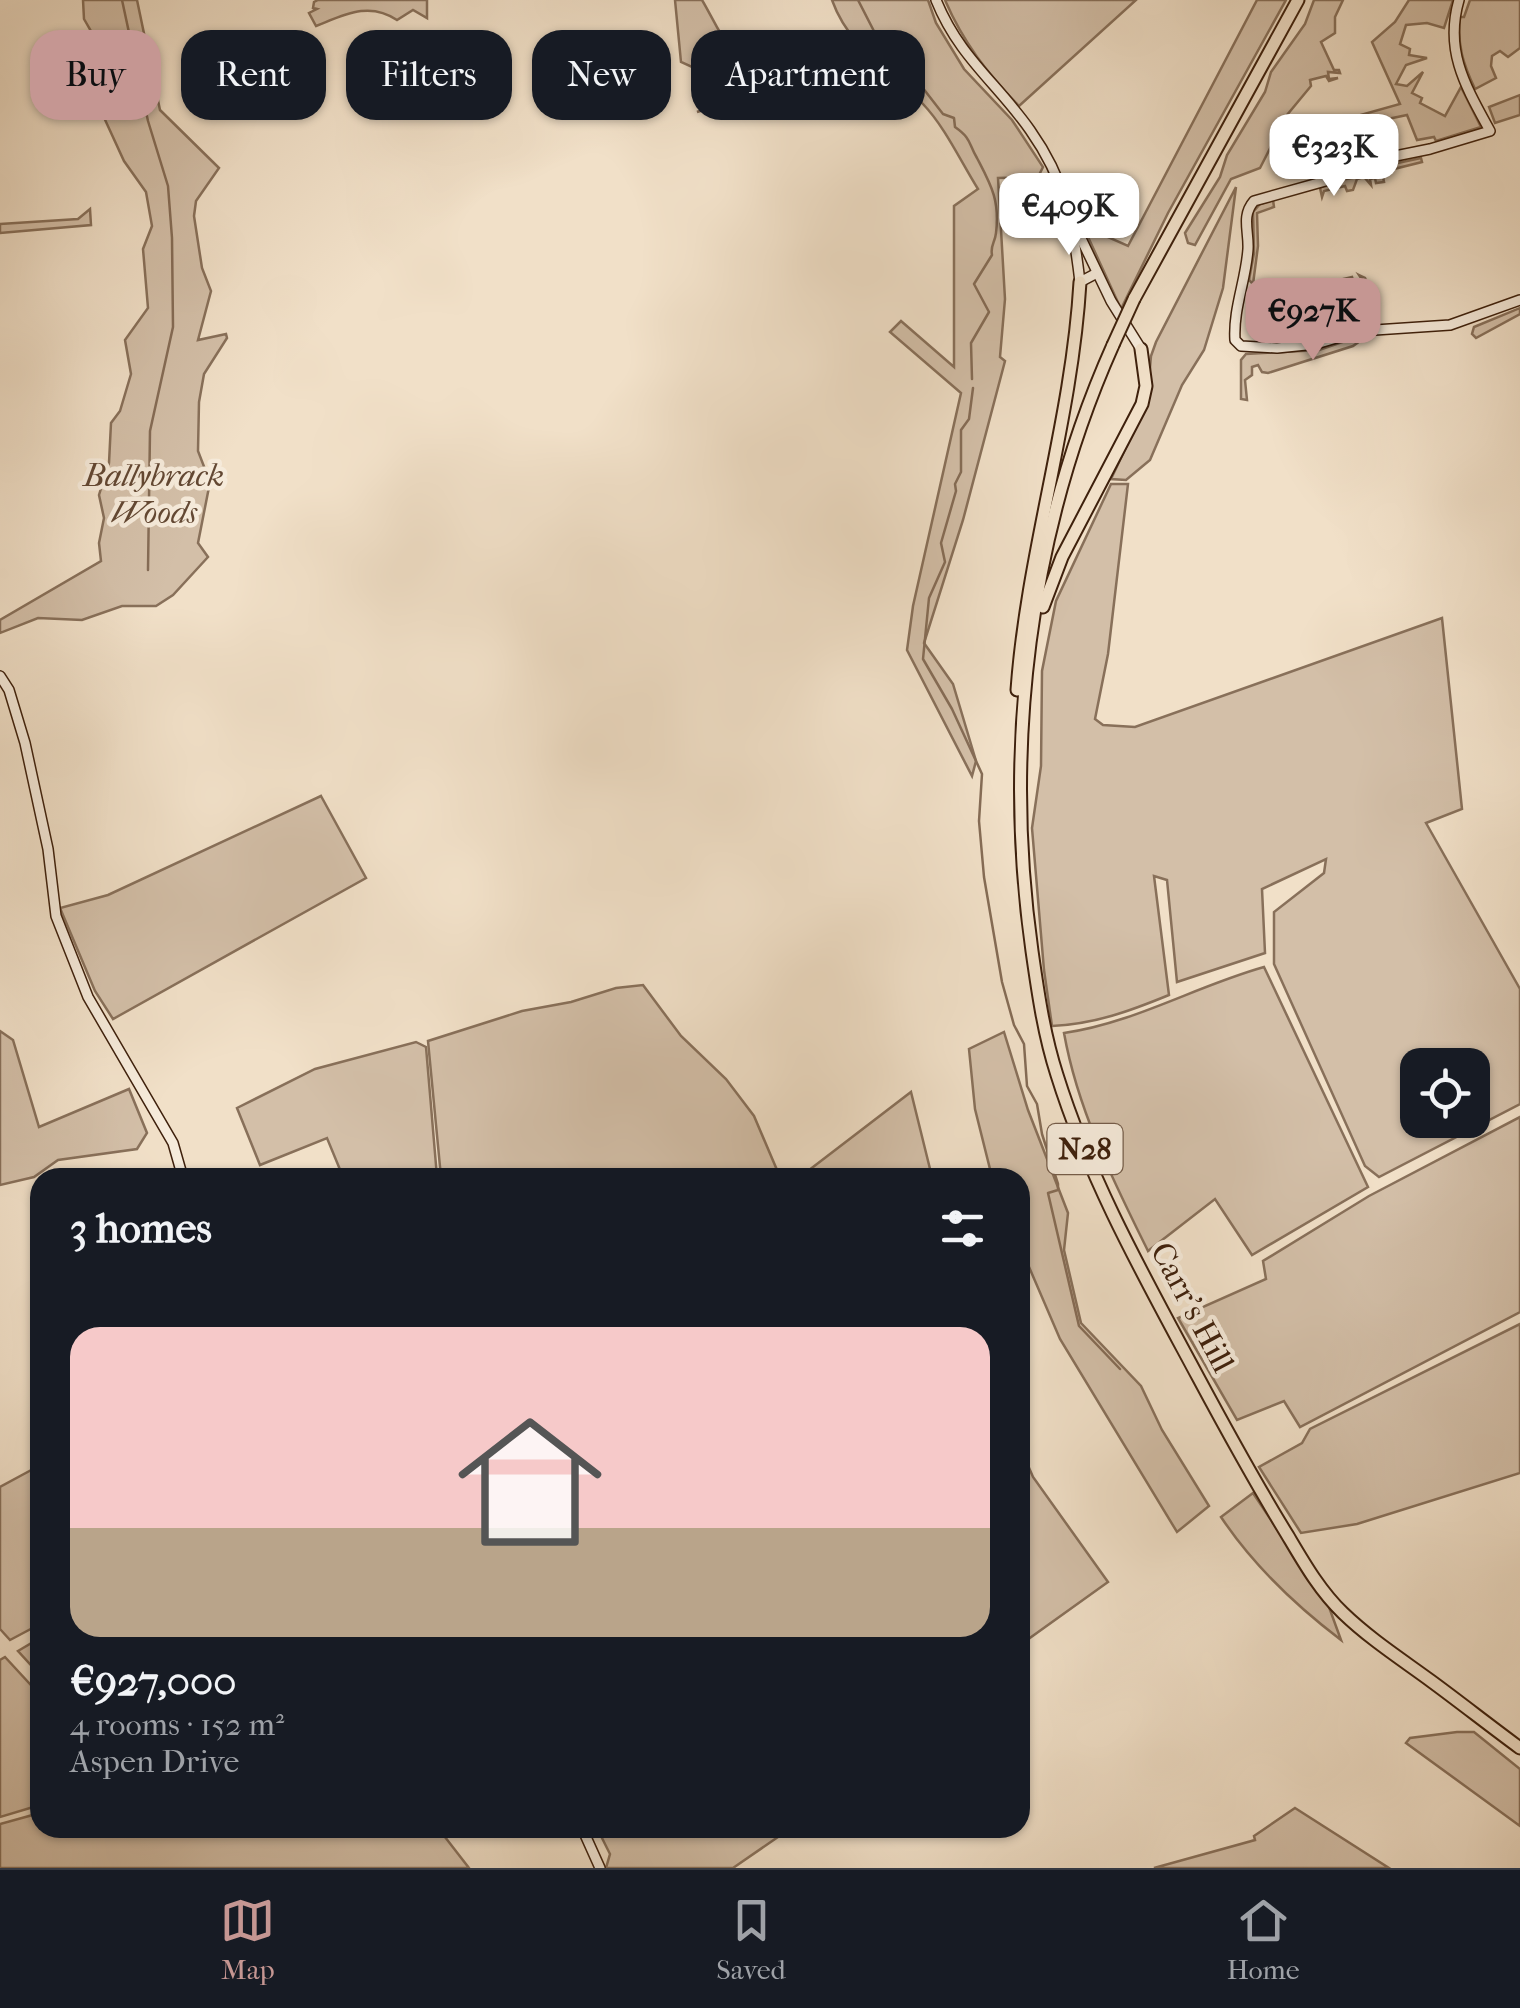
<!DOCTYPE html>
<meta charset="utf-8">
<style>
:root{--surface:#171b24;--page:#242831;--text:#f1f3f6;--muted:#9ea1a6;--line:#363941;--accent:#c59692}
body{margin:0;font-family:"IM FELL French Canon",serif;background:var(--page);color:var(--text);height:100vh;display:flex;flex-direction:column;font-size:38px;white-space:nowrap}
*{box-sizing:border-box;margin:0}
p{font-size:32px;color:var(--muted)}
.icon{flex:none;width:55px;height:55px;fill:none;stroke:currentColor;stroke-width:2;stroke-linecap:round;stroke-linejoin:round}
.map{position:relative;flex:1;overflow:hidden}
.sheet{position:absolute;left:30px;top:1168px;width:1000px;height:670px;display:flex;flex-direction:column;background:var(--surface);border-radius:30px;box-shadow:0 2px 8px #0004}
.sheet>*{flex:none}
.banner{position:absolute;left:30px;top:30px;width:1000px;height:90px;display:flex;gap:20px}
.controls{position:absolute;left:1400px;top:1048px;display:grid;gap:20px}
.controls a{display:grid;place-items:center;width:90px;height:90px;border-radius:20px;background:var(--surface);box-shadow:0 2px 8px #0004;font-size:50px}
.price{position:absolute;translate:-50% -85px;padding:0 22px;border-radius:20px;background:#fff;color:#222;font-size:32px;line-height:65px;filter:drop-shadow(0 2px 5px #0008)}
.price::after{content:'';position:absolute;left:50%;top:60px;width:30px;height:22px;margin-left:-15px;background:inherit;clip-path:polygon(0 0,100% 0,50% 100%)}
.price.current{background:var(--accent);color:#111}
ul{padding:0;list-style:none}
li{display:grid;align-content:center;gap:20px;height:530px;padding:0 40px}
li+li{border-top:2px solid var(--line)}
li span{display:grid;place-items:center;height:310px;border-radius:30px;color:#555}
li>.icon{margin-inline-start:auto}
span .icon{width:180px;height:180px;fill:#fffc;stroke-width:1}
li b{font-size:42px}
h2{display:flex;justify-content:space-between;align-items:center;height:120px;padding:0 40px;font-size:42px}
.tag{padding:0 35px;border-radius:30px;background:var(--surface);box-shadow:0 2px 8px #0004;font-size:35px;line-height:90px}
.tag.current{background:var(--accent);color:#111}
.tab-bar{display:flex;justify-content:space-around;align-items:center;height:140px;border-top:2px solid var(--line);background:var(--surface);font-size:28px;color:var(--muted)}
.tab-bar a{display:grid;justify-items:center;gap:5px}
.tab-bar .current{color:var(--accent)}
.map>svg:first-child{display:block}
</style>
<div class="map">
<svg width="1520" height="1868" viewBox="0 0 1520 1868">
<rect width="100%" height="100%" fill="#f1e0c8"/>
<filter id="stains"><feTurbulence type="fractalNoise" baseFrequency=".002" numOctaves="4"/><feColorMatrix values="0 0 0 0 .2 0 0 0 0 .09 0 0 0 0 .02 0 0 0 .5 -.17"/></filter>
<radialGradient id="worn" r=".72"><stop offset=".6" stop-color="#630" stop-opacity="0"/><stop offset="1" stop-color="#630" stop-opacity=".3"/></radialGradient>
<g fill="#d3bfa8" stroke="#88705a" stroke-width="2.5" fill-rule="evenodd">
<polygon points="83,0 137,0 160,110 219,168 196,201 194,216 202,268 211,291 198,340 226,334 227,338 204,374 199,402 198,451 210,482 198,543 208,557 173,595 156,606 122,606 82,620 38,618 0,633 0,620 101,561 99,543 104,518 99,495 109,463 111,423 120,411 131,374 125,340 148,308 143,249 152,226 146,192 124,161 101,111 92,33 84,19"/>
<path d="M 318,0 L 427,0 L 427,18 L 413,10 L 397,20 C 369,1 344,15 316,26 L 309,13 L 317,9 L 313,8 L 314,2 Z"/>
<path d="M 675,0 L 702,0 C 715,21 731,64 758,69 C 769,71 779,62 788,56 L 798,77 L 754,95 L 697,112 L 730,99 L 723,81 L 681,62 Z"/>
<path d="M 832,0 L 928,0 L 936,23 L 964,69 L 1012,120 L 1043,167 L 1038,177 L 998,178 L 1005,299 L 1000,357 L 1005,361 L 963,520 L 924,643 L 953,684 L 976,761 L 972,776 L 907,650 L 913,606 L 961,393 L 890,332 L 901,321 L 954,367 L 954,206 L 978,189 C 961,162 945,127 923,104 C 890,70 849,48 832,0 Z"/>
<path d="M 945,0 L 1136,0 L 1019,106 C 987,73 963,42 945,0 Z"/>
<polygon points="1257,0 1286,0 1168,213 1121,309 1083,226 1128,246"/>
<polygon points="1314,0 1343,0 1335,17 1335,33 1321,42 1334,70 1339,70 1340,73 1328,72 1329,79 1338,78 1329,81 1326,76 1310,80 1311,86 1287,115 1260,168 1231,179 1195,245 1188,243 1185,233 1220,177 1227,155 1265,92 1271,72 1305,24"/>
<polygon points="1409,0 1453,0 1444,28 1427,23 1406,25 1400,44 1410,49 1409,55 1427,58 1406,65 1396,84 1407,86 1423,72 1412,93 1422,98 1420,103 1445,116 1461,87 1481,127 1436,141 1434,137 1417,140 1407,115 1383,120 1386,132 1381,134 1383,144 1375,149 1366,124 1341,130 1343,141 1337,143 1341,156 1337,158 1339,166 1331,172 1334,164 1321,126 1400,104 1372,42 1395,22"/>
<path d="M 1470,0 L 1520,0 L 1520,48 L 1508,57 L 1500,51 L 1492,56 L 1491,66 L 1496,78 L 1475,89 C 1463,64 1457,45 1460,17 L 1464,17 Z"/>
<polygon points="1520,95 1520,115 1495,123 1489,107"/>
<polygon points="1421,158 1422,162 1382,172 1384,182 1376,183 1375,178 1370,179 1371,185 1364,177 1357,179 1353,190 1347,191 1345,186 1324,191 1322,197 1320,188 1345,175 1346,179 1374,174 1374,168"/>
<polygon points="1236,187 1223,288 1204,350 1182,385 1150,460 1126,480 1111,479 1147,403 1151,356 1156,342"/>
<polygon points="1273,200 1274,207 1257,213 1258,246 1253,284 1249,280 1254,253 1253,212 1260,204"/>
<polygon points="90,209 91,225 0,233 0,224 78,219"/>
<polygon points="1359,275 1365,278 1369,289 1361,297 1362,302 1372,305 1376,320 1319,335 1274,341 1279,294 1352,277 1355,287 1361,286 1363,281"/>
<polygon points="1520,308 1520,314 1476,338 1472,334 1474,327"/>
<polygon points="1357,337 1360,341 1353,346 1268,373 1262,372 1258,365 1252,367 1252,375 1245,380 1247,400 1241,399 1241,360 1246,354 1319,350"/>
<path d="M 1111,484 L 1128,484 L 1108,654 L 1095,719 L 1103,725 L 1135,727 L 1442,618 L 1462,809 L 1426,823 L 1520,989 L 1520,1104 L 1379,1177 L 1365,1166 L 1274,964 L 1274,912 L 1324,873 L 1326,859 L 1262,889 L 1265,953 L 1177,982 L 1167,880 L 1154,876 L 1169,995 C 1130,1011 1095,1024 1052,1026 L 1044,970 L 1032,828 L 1041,766 L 1042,671 L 1056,601 ZM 1472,1065 L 1472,1120 L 1418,1120 L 1418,1065 Z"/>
<polygon points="321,796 366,878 113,1019 95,991 60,908 108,895"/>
<path d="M 1264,967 L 1368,1187 L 1252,1255 L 1215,1199 L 1148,1251 C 1113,1180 1078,1111 1064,1033 C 1134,1023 1196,986 1264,967 Z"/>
<polygon points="643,985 681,1036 726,1079 754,1116 780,1177 441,1177 428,1041 522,1011 571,1002 616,988"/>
<polygon points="0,1031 13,1040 39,1127 129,1089 147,1133 137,1149 58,1160 34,1177 0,1185"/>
<polygon points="1004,1032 1028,1110 1068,1213 1064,1250 1081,1323 1141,1386 1162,1430 1209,1506 1177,1532 1060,1339 1020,1246 1020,1178 992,1177 975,1109 969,1049"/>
<polygon points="416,1042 426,1047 437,1177 333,1177 341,1172 327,1138 260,1165 237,1108 315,1069"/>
<polygon points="911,1092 932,1177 800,1177"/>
<polygon points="1520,1117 1520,1312 1300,1427 1284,1401 1237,1420 1178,1318 1266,1279 1263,1261 1369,1196"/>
<polygon points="1520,1324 1520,1473 1357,1524 1301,1533 1259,1467 1302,1443 1310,1429"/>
<polygon points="1020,1447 1033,1477 1108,1582 1020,1645"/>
<polygon points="35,1468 40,1474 40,1624 10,1640 0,1629 0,1487"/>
<path d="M 1253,1493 L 1329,1607 L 1341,1640 C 1295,1605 1253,1565 1221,1517 Z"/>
<polygon points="40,1638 40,1675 18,1651"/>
<polygon points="5,1657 40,1695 40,1805 0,1817 0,1660"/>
<polygon points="1457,1732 1474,1732 1520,1769 1520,1826 1406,1743 1410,1738"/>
<polygon points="1295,1808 1389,1868 1154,1868 1255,1840 1254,1836"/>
<polygon points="40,1813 40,1828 438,1828 469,1868 0,1868 0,1824"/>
<polygon points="597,1828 791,1828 733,1868 606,1868 610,1854"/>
</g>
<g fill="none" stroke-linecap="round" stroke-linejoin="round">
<g stroke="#856c56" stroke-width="2.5">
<polyline points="122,0 148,121 168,186 172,238 173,327 150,431 148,570"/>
<path d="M 858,0 L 878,39 L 912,74 L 943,114 L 954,118 L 955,127 C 972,139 968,143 977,158 C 991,185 1000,200 996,233 C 995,243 990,245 992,255 L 974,284 L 989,312 L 971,343 L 972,379"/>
<polyline points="973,388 969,419 961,430 961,472 955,484 956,491 941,543 945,562 929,598 923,659 952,709 982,774 979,821 984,877 1002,982 1014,1025 1024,1044 1027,1086 1037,1104 1042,1134 1058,1184 1058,1190 1048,1193 1079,1326 1120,1369"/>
</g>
<defs>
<g id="secondary">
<path d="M 936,0 C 959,57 997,83 1030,130 C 1066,181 1073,222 1080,282 L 1097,273"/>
<path d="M 1459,0 C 1444,51 1466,87 1490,131 L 1430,149 L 1346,166 L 1329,180 L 1254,201 C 1241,216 1249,231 1248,249 C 1246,280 1233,309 1235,340 L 1241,346 L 1277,348 L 1316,344 L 1360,331 L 1450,325 L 1520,300"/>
<polyline points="1076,228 1111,301 1141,349"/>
<polyline points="0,676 9,690 25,743 48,849 56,916 88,997 173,1143 183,1178"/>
<polyline points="582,1828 600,1868"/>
</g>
<g id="highway">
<polyline points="1134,299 1298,0"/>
<path d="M 1113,345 C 1029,533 1003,747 1032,951 C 1038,993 1044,1035 1057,1075 C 1090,1181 1146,1280 1198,1377 C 1227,1431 1256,1484 1288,1536 C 1304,1563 1320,1591 1343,1613 C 1370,1639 1401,1659 1431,1681 C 1461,1703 1490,1726 1520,1748"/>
<polyline points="1043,607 1062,557 1142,404 1146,386 1141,349"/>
<path d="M 1017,690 C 1027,552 1072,420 1080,282"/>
</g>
</defs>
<use href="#secondary" stroke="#3e200c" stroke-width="12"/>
<use href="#highway" stroke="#3e200c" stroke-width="15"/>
<use href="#secondary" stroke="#f6ebdb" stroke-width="9"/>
<use href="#highway" stroke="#f1e0c8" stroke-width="11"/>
<defs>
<polyline id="highway-bridge" points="1113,345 1134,299"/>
</defs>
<use href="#highway-bridge" stroke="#3e200c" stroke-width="15" stroke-linecap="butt"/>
<use href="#highway-bridge" stroke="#f1e0c8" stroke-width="11"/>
</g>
<g text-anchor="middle" stroke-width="9" stroke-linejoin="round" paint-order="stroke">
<rect fill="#f6ebdb" stroke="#755d4a" stroke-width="2.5" x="1047.5" y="1124" width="75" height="50" rx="8"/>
<g font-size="30" font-weight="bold" fill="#3e200c">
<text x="1085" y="1159">N28</text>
</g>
<g font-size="32" font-style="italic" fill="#634833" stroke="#f6ebdb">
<text x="154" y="486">Ballybrack<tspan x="154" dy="37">Woods</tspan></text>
</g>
<g font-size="32" fill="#3e200c" stroke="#f6ebdb">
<text transform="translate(1193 1307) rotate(62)" y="11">Carr's Hill</text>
</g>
</g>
<rect width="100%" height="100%" filter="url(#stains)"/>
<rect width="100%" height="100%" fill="url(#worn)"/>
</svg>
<div class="controls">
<a><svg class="icon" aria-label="locate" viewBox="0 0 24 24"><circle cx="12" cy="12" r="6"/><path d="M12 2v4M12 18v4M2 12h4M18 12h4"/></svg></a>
</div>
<b class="price" style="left:1334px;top:199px">€323K</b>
<b class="price" style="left:1069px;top:258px">€409K</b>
<b class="price current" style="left:1313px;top:363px">€927K</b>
<div class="banner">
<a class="tag current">Buy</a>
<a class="tag">Rent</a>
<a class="tag">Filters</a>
<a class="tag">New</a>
<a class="tag">Apartment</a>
</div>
<section class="sheet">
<h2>3 homes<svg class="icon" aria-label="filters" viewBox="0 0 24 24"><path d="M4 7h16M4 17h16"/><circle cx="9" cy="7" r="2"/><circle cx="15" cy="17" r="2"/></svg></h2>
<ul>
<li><span style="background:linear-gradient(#f6c9c9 65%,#b9a48a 0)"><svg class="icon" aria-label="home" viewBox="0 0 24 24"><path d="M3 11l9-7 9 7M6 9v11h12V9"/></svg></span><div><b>€927,000</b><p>4 rooms · 152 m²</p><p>Aspen Drive</p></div></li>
</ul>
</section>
</div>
<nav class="tab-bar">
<a class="current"><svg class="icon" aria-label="map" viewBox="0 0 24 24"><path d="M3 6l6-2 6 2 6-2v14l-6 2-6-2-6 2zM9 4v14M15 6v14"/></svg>Map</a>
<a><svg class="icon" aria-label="saved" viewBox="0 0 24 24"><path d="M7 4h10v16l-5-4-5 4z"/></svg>Saved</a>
<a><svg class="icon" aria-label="home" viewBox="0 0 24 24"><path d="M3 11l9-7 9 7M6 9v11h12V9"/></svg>Home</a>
</nav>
